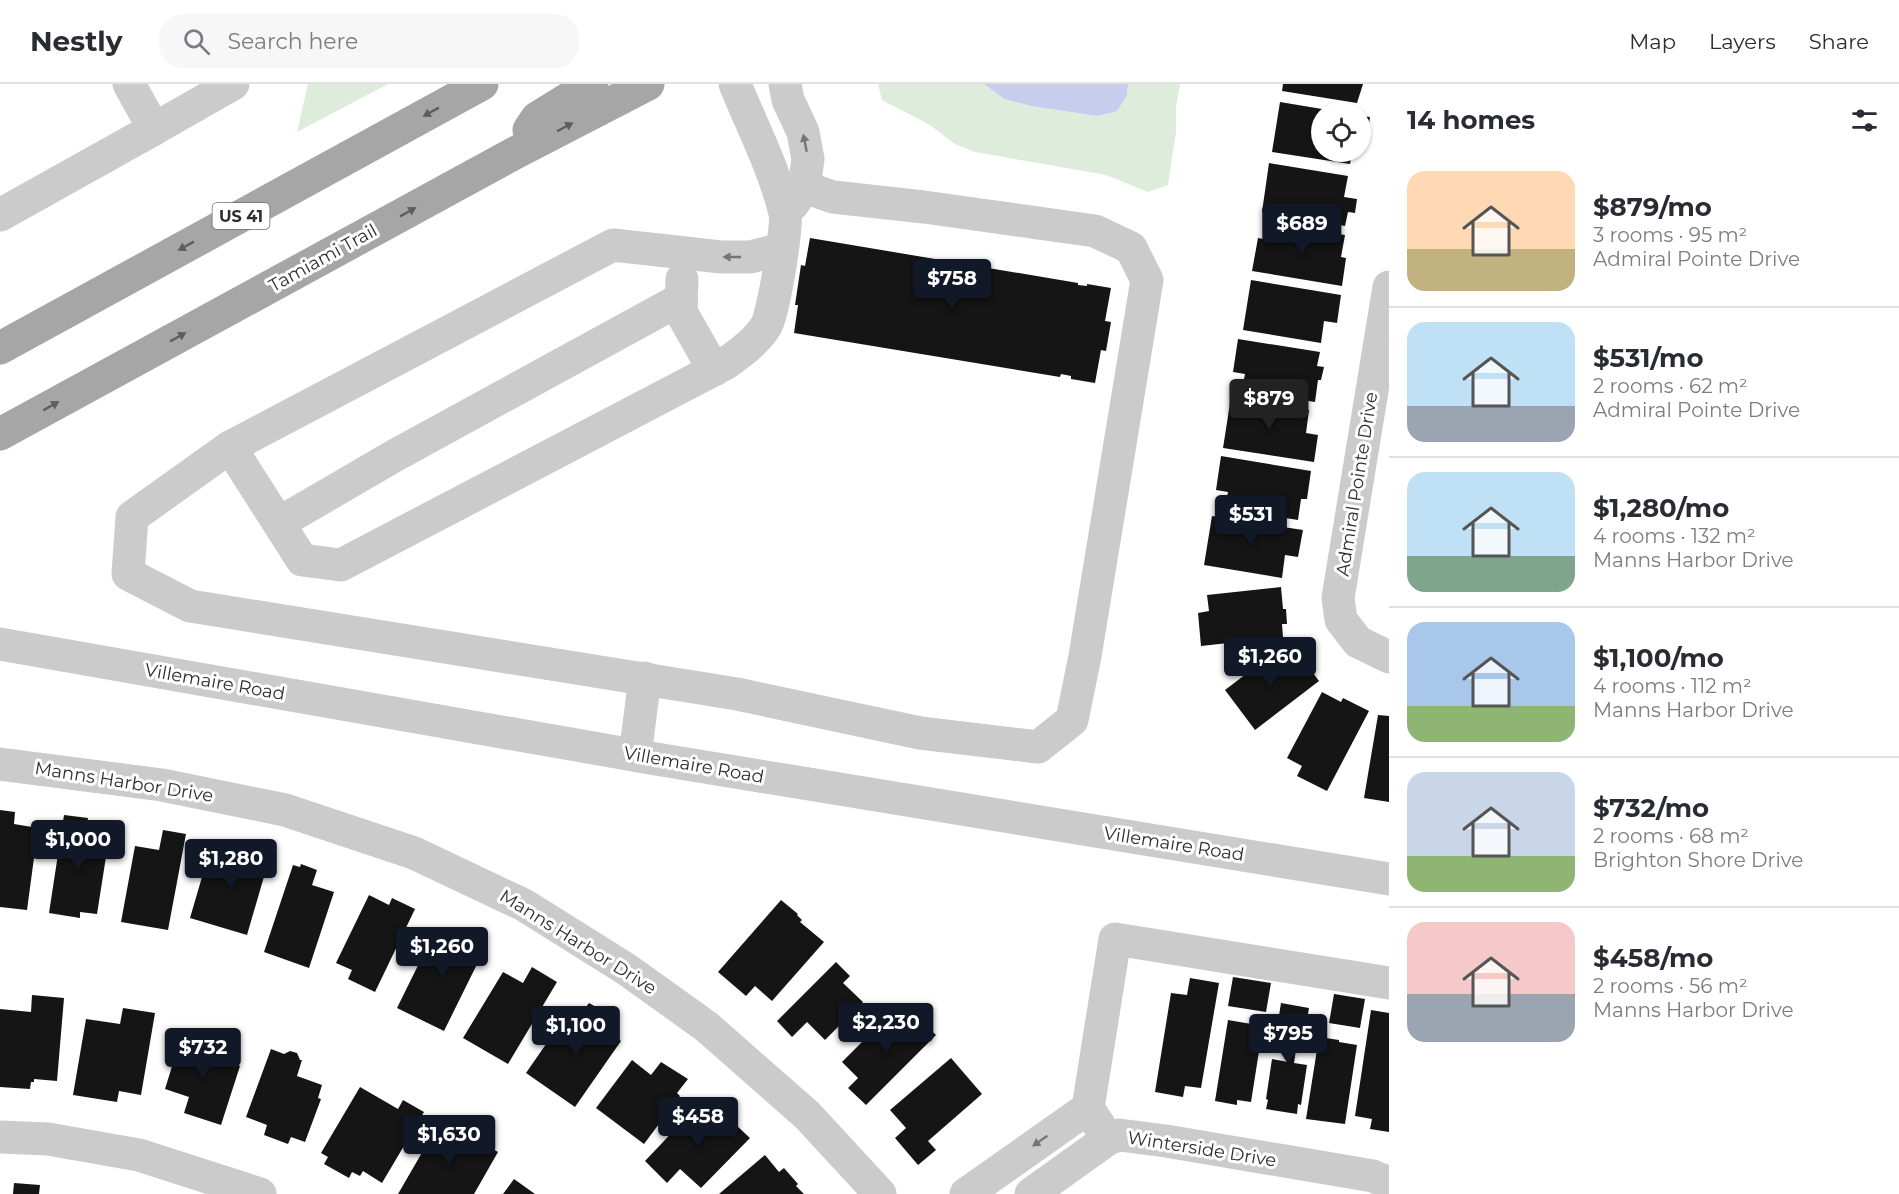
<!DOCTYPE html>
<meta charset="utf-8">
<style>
:root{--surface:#fff;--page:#f7f7f7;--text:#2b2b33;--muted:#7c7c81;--line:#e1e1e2;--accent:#111827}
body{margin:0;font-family:Montserrat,sans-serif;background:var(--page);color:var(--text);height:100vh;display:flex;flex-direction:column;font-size:22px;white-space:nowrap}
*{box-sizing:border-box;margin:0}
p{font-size:20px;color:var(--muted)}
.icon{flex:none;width:33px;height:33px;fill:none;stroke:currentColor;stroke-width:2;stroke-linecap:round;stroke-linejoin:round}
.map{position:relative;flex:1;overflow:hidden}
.panel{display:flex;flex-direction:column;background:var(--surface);width:510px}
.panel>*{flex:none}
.buttons{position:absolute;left:1311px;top:18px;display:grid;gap:12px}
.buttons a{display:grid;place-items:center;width:60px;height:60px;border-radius:50%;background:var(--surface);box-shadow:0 2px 4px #0004;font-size:30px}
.price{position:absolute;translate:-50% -51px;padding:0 14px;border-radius:6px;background:var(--accent);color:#fff;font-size:20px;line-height:39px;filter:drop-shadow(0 2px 3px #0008)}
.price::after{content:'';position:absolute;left:50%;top:36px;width:18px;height:14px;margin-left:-9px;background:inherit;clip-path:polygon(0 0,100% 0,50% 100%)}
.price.current{background:#222;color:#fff}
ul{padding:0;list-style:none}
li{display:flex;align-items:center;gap:18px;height:150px;padding:0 18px}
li+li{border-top:2px solid var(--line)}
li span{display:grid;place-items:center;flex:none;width:168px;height:120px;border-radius:18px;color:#555}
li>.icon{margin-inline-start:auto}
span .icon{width:72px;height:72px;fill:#fffc;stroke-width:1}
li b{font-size:26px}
h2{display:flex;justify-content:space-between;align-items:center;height:72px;padding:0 18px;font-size:26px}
header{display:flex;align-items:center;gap:36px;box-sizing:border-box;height:84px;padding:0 30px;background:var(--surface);border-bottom:2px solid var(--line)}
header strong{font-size:28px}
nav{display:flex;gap:33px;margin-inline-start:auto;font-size:21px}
.search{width:420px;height:54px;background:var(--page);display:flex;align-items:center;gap:15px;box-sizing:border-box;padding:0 21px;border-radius:24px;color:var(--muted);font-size:22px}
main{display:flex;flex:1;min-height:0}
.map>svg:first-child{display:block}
</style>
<header>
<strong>Nestly</strong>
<div class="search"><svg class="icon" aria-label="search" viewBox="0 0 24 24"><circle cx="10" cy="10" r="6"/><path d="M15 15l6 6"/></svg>Search here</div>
<nav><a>Map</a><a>Layers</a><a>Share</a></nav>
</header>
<main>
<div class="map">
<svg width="1389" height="1110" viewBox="0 0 1389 1110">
<rect width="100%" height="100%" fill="#fff"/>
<g fill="#ddecdb">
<polygon points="308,0 388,0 297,48"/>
<polygon points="878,0 984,0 1004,15 1031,22 1097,32 1127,11 1128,0 1180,0 1176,23 1176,48 1168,101 1148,108 1106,91 975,68 955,60 930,41 882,16"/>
</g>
<polygon fill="#c6cded" points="984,0 1128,0 1127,11 1117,27 1097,32 1031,22 1004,15"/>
<g fill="#151515">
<polygon points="1283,0 1363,0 1357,19 1282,7"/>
<polygon points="1280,18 1334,27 1322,28 1322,68 1352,68 1350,80 1272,68"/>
<polygon points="1360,32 1370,33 1366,60 1360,59"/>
<polygon points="1269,79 1348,92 1344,113 1357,115 1355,129 1348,128 1345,142 1262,128"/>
<polygon points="1272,140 1345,151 1341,173 1346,174 1342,202 1252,187 1258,154 1269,156"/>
<polygon points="810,154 1078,199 1078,201 1087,202 1087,200 1111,204 1105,237 1111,238 1106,267 1101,266 1095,299 1071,295 1071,292 1061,290 1060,293 794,249 798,221 795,221 801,181 805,182"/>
<polygon points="1251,196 1341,211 1337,239 1324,237 1321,259 1243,246"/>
<polygon points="1238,255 1320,268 1317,282 1324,283 1321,296 1318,296 1315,318 1242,306 1245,290 1233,288"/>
<polygon points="1231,313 1309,326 1306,349 1318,351 1314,378 1223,364"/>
<polygon points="1221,372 1311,387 1307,415 1301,415 1298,436 1225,424 1228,408 1216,406"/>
<polygon points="1212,432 1303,446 1298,473 1285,471 1282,494 1204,481"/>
<polygon points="1281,503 1283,525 1286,525 1287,540 1282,540 1283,553 1201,562 1198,529 1209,527 1207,511"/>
<polygon points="1279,565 1294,585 1304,577 1319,597 1255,646 1225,606"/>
<polygon points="1322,608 1341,618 1343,614 1369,627 1327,707 1297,692 1302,682 1287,674"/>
<polygon points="1378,631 1389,632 1389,718 1364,714"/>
<polygon points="0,726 15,728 14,740 38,744 27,826 0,823"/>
<polygon points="64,731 88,734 84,756 108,760 97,830 80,828 80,834 49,829"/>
<polygon points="163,746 186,750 168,846 121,838 135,762 159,766"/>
<polygon points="236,761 270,772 247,851 190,834 209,769 232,775"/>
<polygon points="301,780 317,786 312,801 334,808 309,884 264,868 293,781 300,783"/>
<polygon points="369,811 389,821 392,814 415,825 375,908 348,895 352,886 336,879"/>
<polygon points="781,816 798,830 797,831 802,836 800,838 824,858 772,917 755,902 746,912 718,888"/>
<polygon points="463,846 488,858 444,947 397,924 434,849 456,859"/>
<polygon points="836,878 850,892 843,899 863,918 825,956 807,938 792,953 777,937"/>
<polygon points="532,883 557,898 508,980 463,954 503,888 523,899"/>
<polygon points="1233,893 1271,899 1266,928 1228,922"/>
<polygon points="1190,894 1219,899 1201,1004 1185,1002 1183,1013 1155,1008 1171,909 1187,911"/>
<polygon points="1334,910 1365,915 1360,944 1329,939"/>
<polygon points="32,911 64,914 57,997 34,995 34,998 31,998 30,1005 0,1003 0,925 31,928"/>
<polygon points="589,919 610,931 601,943 621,957 575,1023 526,989 553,950 563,956"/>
<polygon points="1281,919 1309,924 1304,953 1298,952 1294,979 1307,981 1301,1021 1298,1020 1297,1030 1266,1025 1268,1016 1266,1015 1272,975 1288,978 1293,947 1277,944"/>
<polygon points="123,924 155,929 141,1011 119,1007 117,1018 73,1011 86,935 120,940"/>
<polygon points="895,925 908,937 914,930 936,951 866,1021 848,1004 858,994 842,978"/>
<polygon points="1371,926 1389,929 1389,1048 1370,1045 1372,1035 1355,1032"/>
<polygon points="1228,936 1263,942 1251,1018 1237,1016 1237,1021 1215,1017"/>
<polygon points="181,953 234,970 231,979 240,982 221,1041 184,1029 189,1013 165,1005"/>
<polygon points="1319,953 1339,956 1339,958 1357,961 1345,1040 1306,1035"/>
<polygon points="271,965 284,970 290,967 297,969 300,976 302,976 297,992 322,1001 318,1014 321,1015 305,1058 291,1053 288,1060 264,1051 267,1041 246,1033"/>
<polygon points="951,974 982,1010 928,1057 936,1066 918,1081 895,1054 906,1044 890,1026"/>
<polygon points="632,976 651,991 661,978 688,995 677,1009 680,1012 644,1060 596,1024"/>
<polygon points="360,1003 398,1025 403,1016 424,1028 382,1099 363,1087 360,1092 352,1088 349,1094 324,1080 328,1073 321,1069"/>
<polygon points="697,1022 714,1038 722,1028 750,1054 701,1104 680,1085 667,1099 645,1077"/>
<polygon points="438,1041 467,1057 470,1052 498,1068 474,1110 398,1110"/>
<polygon points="765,1071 779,1088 784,1084 798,1100 796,1102 804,1110 719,1110"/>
<polygon points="514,1095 535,1110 503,1110"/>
<polygon points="14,1099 40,1101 39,1110 13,1110"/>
</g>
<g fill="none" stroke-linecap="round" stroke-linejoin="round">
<g stroke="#cbcbcb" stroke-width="33">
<polyline points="129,0 154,45 233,0"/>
<path d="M 735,0 C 752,42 774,84 785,129 C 788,142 773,231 766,242 C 756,258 740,269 725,280 L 341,481 L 302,476 L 230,363 L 132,433 L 128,490 L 190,522 L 737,610 L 920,649 L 1038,663 L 1072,636 L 1085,572 L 1147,196 L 1131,164 L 1095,147 L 924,123 L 833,113 L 804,103"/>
<polyline points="785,0 788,16 803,48 808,75 804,103 793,120"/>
<polyline points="0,131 154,45"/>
<polyline points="682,195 681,228 714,286"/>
<polyline points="1389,203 1338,514 1341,536 1358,558 1389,573"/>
<polyline points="230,363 613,161 721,173 750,173 782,165"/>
<polyline points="279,439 394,372 681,215"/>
<polyline points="0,560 656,675 1389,795"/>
<polyline points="635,671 645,594"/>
<polyline points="0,680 162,701 285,726 414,769 524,821 626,885 707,943 807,1031 880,1110"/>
<polyline points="0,1053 48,1055 139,1071 260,1110"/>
<polyline points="1108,1055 1088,1024 1115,855 1389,899"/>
<polyline points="966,1110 1088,1024"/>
<polyline points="1031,1110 1108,1055 1119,1051 1166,1057 1373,1092 1389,1099"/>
</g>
<g stroke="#a6a6a6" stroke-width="33">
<polyline points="529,46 537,34 592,0"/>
<polyline points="0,264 482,0"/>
<polyline points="0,350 513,70 648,0"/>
</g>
</g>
<defs><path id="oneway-solid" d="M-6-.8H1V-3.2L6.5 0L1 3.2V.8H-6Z" transform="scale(1.5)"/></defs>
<g fill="#5e5e5e">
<use href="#oneway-solid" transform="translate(431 28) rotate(151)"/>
<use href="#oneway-solid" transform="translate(565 43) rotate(-28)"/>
<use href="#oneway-solid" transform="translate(408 128) rotate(-29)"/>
<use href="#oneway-solid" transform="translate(186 162) rotate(151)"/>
<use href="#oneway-solid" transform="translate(178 253) rotate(-29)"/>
<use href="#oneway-solid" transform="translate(51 322) rotate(-29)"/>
</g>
<g fill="#757575">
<use href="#oneway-solid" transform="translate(805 59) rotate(-101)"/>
<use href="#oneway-solid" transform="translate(732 173) rotate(-180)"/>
<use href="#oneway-solid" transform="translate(1040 1057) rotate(145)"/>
</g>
<g text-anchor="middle" stroke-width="6" stroke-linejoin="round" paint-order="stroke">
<rect fill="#fff" stroke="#6d6d6d" stroke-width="1.5" x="212.5" y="119" width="57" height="26" rx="4.5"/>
<g font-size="16" font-weight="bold" fill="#2e2e2e">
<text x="241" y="138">US 41</text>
</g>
<g font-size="18" fill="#2e2e2e" stroke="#fff">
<text transform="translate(323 174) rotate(-29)" y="6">Tamiami Trail</text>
<text transform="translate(1357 400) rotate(-81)" y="6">Admiral Pointe Drive</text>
<text transform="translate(215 598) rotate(10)" y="6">Villemaire Road</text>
<text transform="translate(694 681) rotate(10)" y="6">Villemaire Road</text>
<text transform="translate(124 698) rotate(9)" y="6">Manns Harbor Drive</text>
<text transform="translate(1174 760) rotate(9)" y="6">Villemaire Road</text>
<text transform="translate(578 858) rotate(32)" y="6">Manns Harbor Drive</text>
<text transform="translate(1202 1065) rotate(9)" y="6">Winterside Drive</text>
</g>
</g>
</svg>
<div class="buttons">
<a><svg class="icon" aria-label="locate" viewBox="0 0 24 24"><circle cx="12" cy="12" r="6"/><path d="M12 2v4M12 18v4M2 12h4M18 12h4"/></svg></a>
</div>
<b class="price" style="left:1302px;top:171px">$689</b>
<b class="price" style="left:952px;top:226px">$758</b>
<b class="price current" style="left:1269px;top:346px">$879</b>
<b class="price" style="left:1251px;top:462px">$531</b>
<b class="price" style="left:1270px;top:604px">$1,260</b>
<b class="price" style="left:78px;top:787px">$1,000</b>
<b class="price" style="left:231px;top:806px">$1,280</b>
<b class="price" style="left:442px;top:894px">$1,260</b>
<b class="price" style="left:886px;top:970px">$2,230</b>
<b class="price" style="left:576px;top:973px">$1,100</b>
<b class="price" style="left:1288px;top:981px">$795</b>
<b class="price" style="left:203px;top:995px">$732</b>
<b class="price" style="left:698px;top:1064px">$458</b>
<b class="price" style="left:449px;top:1082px">$1,630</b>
</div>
<section class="panel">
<h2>14 homes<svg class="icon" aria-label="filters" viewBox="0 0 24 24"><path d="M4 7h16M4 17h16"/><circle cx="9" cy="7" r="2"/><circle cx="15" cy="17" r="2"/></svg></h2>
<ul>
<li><span style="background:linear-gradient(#ffd9b3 65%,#c2b280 0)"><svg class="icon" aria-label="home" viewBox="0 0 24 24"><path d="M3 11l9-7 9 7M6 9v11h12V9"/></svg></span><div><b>$879/mo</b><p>3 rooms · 95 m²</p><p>Admiral Pointe Drive</p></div></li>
<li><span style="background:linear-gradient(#bfe0f5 70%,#9aa5b1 0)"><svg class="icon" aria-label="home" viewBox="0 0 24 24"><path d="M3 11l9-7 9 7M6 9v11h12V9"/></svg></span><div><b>$531/mo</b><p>2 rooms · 62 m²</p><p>Admiral Pointe Drive</p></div></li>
<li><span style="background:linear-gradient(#bfe0f5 70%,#7fa58c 0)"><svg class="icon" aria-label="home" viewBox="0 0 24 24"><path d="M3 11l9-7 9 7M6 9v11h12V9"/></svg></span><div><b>$1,280/mo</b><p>4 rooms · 132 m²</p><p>Manns Harbor Drive</p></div></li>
<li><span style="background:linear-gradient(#a9c7e8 70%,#8fb573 0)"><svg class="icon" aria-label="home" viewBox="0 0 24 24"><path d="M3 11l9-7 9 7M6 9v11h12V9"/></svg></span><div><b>$1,100/mo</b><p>4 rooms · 112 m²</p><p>Manns Harbor Drive</p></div></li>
<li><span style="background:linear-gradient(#c9d6e8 70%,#8fb573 0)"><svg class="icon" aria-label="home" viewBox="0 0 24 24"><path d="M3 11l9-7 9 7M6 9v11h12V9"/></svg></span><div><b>$732/mo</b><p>2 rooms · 68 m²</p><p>Brighton Shore Drive</p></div></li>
<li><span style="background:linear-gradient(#f6c9c9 60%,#9aa5b1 0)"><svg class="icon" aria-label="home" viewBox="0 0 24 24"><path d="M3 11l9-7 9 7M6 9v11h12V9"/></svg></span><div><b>$458/mo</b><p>2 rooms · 56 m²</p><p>Manns Harbor Drive</p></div></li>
</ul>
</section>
</main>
